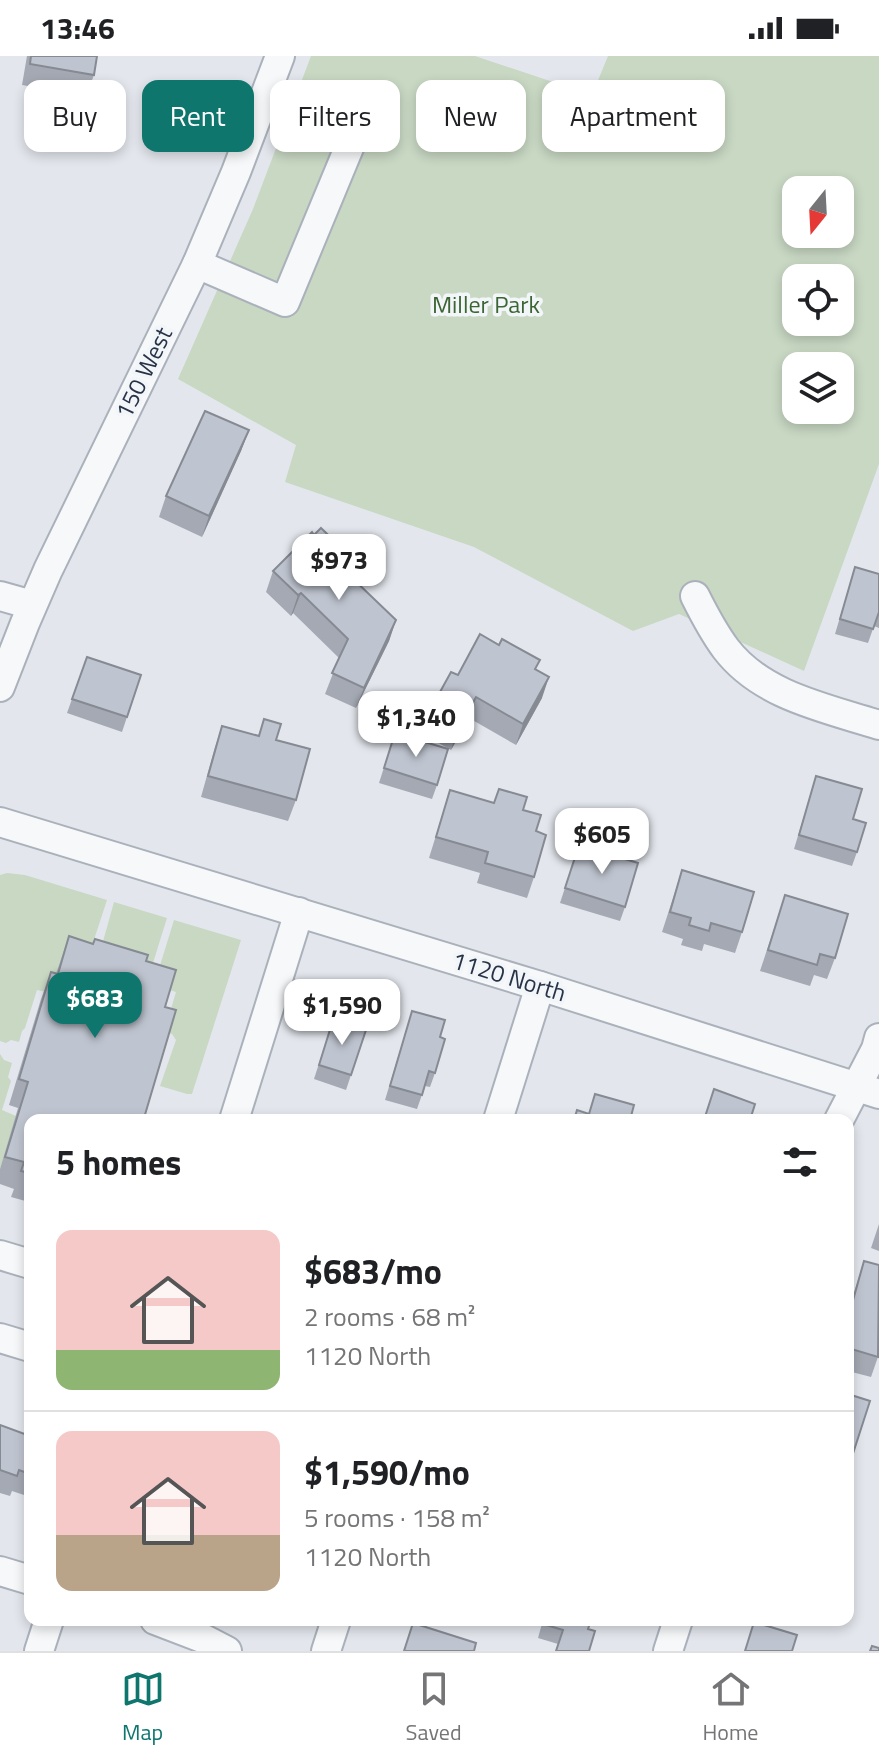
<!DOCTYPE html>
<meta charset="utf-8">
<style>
:root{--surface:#fff;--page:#f6f6f6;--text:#202124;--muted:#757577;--line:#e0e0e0;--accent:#0f766e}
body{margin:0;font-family:"Titillium Web",sans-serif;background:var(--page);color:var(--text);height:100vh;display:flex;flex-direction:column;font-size:30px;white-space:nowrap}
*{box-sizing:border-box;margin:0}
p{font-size:26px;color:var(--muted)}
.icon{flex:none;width:44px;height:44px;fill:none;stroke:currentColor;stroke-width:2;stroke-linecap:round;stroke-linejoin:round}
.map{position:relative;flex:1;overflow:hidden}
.details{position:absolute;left:24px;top:1058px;width:830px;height:512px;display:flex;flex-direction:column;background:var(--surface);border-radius:16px;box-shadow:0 4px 12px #0003}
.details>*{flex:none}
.banner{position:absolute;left:24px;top:24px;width:832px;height:72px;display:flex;gap:16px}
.needle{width:52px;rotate:198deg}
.fabs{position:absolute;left:782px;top:120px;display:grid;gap:16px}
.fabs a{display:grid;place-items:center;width:72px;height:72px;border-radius:16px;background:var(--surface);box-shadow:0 4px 12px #0003;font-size:40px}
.price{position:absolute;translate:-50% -68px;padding:0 18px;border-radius:16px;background:#fff;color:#222;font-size:26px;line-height:52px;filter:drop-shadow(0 2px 4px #0008)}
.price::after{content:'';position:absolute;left:50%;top:48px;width:24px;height:18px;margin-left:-12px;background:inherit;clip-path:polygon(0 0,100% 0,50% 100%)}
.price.selected{background:var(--accent);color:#fff}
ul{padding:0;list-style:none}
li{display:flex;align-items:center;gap:24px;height:200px;padding:0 32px}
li+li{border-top:2px solid var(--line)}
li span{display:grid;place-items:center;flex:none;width:224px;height:160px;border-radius:16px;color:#555}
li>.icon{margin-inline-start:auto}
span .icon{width:96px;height:96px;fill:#fffc;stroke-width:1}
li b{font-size:34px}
h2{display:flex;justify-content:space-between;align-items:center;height:96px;padding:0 32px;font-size:34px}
.tag{padding:0 28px;border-radius:16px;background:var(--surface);box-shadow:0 4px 12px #0003;font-size:28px;line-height:72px}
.tag.selected{background:var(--accent);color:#fff}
.status{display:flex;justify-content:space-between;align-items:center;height:56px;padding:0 40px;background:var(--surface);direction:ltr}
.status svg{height:22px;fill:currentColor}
.tab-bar{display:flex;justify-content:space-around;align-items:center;height:112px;border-top:2px solid var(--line);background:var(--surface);font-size:22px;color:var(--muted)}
.tab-bar a{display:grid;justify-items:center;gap:4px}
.tab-bar .selected{color:var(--accent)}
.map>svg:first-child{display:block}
</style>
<div class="status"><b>13:46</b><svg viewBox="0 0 49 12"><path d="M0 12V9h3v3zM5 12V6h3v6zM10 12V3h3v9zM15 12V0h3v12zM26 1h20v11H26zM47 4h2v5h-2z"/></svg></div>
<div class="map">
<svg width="879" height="1595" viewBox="0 0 879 1595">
<rect width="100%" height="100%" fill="#e3e7ed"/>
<g fill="#c8d8c3" fill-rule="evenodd">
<path d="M 311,0 L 475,0 L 592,39 L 608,0 L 879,0 L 879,408 L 804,615 L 679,558 L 633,575 L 474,491 L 285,426 L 296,389 L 178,323 L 253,153 ZM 796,134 L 840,134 L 840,178 L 796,178 ZM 796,222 L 840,222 L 840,266 L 796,266 ZM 796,310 L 840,310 L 840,354 L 796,354 Z"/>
<polygon points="7,817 25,819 107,844 84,914 51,937 37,934 25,972 22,975 19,986 11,984 6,987 0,985 0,819"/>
<polygon points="114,846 167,862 148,923 97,907"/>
<polygon points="174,864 241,884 192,1038 187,1038 160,1030 176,984 172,978 164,976 176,936 154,929"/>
<polygon points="0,998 4,1004 12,1007 8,1021 11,1025 2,1054 16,1060 0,1113"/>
</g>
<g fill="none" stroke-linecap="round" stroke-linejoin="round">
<defs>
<g id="minor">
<polyline points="197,208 285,246 353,82 265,40"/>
<polyline points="0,540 32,549"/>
<path d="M 695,540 C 704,558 714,577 726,593 C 762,640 826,652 879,669"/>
<polyline points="0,631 25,567 48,514 197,208 236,116 280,0"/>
<polyline points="0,766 540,930 879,1038"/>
<polyline points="234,1064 299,856"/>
<polyline points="498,1064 540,930"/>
<polyline points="839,1064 876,993 879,982"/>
<polyline points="0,1199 30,1208"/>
<polyline points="0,1282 30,1291"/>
<polyline points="0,1515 30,1524"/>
<polyline points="155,1564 202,1582 227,1595"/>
<polyline points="39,1595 49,1564"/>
<polyline points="326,1595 336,1564"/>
<polyline points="668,1595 678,1564"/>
</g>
</defs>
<use href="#minor" stroke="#abb1bb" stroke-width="32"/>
<use href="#minor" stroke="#f6f8fa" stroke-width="28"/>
</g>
<g fill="#a4a9b3">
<polygon points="27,0 97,0 94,19 86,40 22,29"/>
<polygon points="249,374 241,395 202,481 159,461 166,440"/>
<polygon points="855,511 879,518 879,572 874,570 868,587 835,578"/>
<polygon points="273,515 354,523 396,564 389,585 356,652 325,638 339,602 293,557 291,560 266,536"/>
<polygon points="87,601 141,619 122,676 67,657"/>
<polygon points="537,614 542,642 516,689 469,662 451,694 421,677 429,656 458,619"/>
<polygon points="264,663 276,684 296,744 288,765 201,741 215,691 222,670 258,680"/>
<polygon points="395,677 437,729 432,743 379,727"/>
<polygon points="816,720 853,763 857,796 852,810 794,793"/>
<polygon points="499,733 523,754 536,775 534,821 527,842 477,827 480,817 429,802 450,734 494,747"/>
<polygon points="579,789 625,851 620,865 560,847"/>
<polygon points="682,814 742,876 735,897 704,888 702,895 681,889 683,883 662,876"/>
<polygon points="785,839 835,902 827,923 814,919 810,930 760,915"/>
<polygon points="69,880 146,905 165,951 176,954 143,1064 30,1064 30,1143 29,1146 11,1141 14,1133 0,1128 0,1113 18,1052 9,1049 41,943 51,916 56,918"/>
<polygon points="412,955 435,1017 430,1031 425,1030 417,1053 385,1044"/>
<polygon points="333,964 351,1019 346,1034 314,1023"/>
<polygon points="879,1168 879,1195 871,1192"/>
<polygon points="864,1205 879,1298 871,1321 848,1315 848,1256"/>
<polygon points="0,1369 30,1380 30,1433 27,1440 12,1435 10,1440 0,1437"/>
<polygon points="543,1564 591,1564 588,1573 589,1595 556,1595 558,1588 538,1582"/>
</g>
<g fill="#868a92">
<polygon points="249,374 241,395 202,481 209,460"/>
<polygon points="359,509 352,530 349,519"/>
<polygon points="301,537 293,557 291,560 298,539"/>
<polygon points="396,564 389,585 356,652 364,632"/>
<polygon points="549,621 542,642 516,689 523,668"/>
<polygon points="476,641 469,662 451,694 458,673"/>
</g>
<g fill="#bfc5d0" stroke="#868a92" stroke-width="2">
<polygon points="31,0 97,0 94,19 30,8"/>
<polygon points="205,355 249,374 209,460 166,440"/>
<polygon points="321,472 359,509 349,519 396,564 364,632 332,617 348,583 301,537 298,539 273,515 312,476 314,479"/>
<polygon points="855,511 879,518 879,556 873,573 840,563"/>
<polygon points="480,578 499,589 502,583 540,604 535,613 549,621 523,668 476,641 458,673 429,656 451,616 458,619"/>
<polygon points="87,601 141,619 127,661 72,643"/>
<polygon points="264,663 281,668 276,684 310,693 296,744 208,720 222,670 259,680"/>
<polygon points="395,677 448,693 437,729 384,712"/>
<polygon points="816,720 862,733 853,763 866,767 857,796 799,779"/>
<polygon points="499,733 527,741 523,754 541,759 536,775 546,779 534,821 485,807 488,796 436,781 450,734 494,747"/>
<polygon points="579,789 638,807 625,851 565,832"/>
<polygon points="682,814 754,836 742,876 711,867 709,875 689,869 691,862 670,856"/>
<polygon points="785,839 848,858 835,902 820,898 817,909 768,894"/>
<polygon points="69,880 93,888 95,883 148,899 146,905 176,914 165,951 176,954 144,1062 133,1059 131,1064 30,1064 30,1117 21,1115 24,1106 5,1101 28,1026 19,1023 51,916 58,918"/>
<polygon points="412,955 445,964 440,981 445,983 435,1017 429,1015 422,1039 390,1030"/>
<polygon points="333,964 366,974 351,1019 319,1009"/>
<polygon points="714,1033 755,1048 750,1064 704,1064"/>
<polygon points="595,1038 634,1049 630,1064 574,1064 577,1054 589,1058"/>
<polygon points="864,1205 879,1209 878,1301 848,1292 848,1280 852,1266 848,1265 848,1262"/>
<polygon points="848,1338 870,1345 848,1413"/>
<polygon points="0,1369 30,1380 30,1418 19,1414 17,1420 0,1414"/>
<polygon points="544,1564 591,1564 588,1573 595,1575 589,1595 556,1595 563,1574 543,1568"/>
<polygon points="754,1566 797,1579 792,1595 745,1595"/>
<polygon points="413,1567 476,1587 474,1595 404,1595"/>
<polygon points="872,1590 879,1592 879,1595 870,1595"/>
</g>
<g text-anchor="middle" stroke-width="7" stroke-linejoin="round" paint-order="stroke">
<g font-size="24" fill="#3c6534" stroke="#f3f6f9">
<text x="486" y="257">Miller Park</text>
</g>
<g font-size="24" fill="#283347" stroke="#f3f6f9">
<text transform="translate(144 317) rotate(-64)" y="8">150 West</text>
<text transform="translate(509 921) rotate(17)" y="8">1120 North</text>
</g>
</g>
</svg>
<div class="fabs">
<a><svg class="needle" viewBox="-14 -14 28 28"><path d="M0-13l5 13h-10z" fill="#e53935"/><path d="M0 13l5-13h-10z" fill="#757577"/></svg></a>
<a><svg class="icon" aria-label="locate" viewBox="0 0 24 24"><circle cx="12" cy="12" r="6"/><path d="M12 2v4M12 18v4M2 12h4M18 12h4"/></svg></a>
<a><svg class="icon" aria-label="layers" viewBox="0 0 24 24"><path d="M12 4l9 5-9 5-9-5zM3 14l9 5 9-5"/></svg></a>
</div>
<b class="price" style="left:339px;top:546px">$973</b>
<b class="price" style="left:416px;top:703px">$1,340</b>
<b class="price" style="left:602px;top:820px">$605</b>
<b class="price selected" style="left:95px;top:984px">$683</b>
<b class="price" style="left:342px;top:991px">$1,590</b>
<div class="banner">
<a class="tag">Buy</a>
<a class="tag selected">Rent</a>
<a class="tag">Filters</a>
<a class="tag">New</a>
<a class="tag">Apartment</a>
</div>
<section class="details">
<h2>5 homes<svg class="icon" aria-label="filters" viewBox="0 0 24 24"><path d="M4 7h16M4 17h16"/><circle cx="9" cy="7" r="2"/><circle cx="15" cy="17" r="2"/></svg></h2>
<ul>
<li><span style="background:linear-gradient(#f6c9c9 75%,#8fb573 0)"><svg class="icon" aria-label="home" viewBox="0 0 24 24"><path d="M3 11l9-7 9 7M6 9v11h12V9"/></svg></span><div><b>$683/mo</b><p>2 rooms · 68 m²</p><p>1120 North</p></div></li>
<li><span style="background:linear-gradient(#f6c9c9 65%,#b9a48a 0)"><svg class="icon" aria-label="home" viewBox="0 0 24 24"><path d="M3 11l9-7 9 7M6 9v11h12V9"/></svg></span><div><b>$1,590/mo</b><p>5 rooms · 158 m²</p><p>1120 North</p></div></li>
</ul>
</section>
</div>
<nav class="tab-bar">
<a class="selected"><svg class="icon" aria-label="map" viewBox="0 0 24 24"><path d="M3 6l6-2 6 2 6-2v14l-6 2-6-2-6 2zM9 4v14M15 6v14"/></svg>Map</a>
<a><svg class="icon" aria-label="saved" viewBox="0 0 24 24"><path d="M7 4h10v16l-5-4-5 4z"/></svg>Saved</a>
<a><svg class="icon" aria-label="home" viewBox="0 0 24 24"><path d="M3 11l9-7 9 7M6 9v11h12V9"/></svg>Home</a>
</nav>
